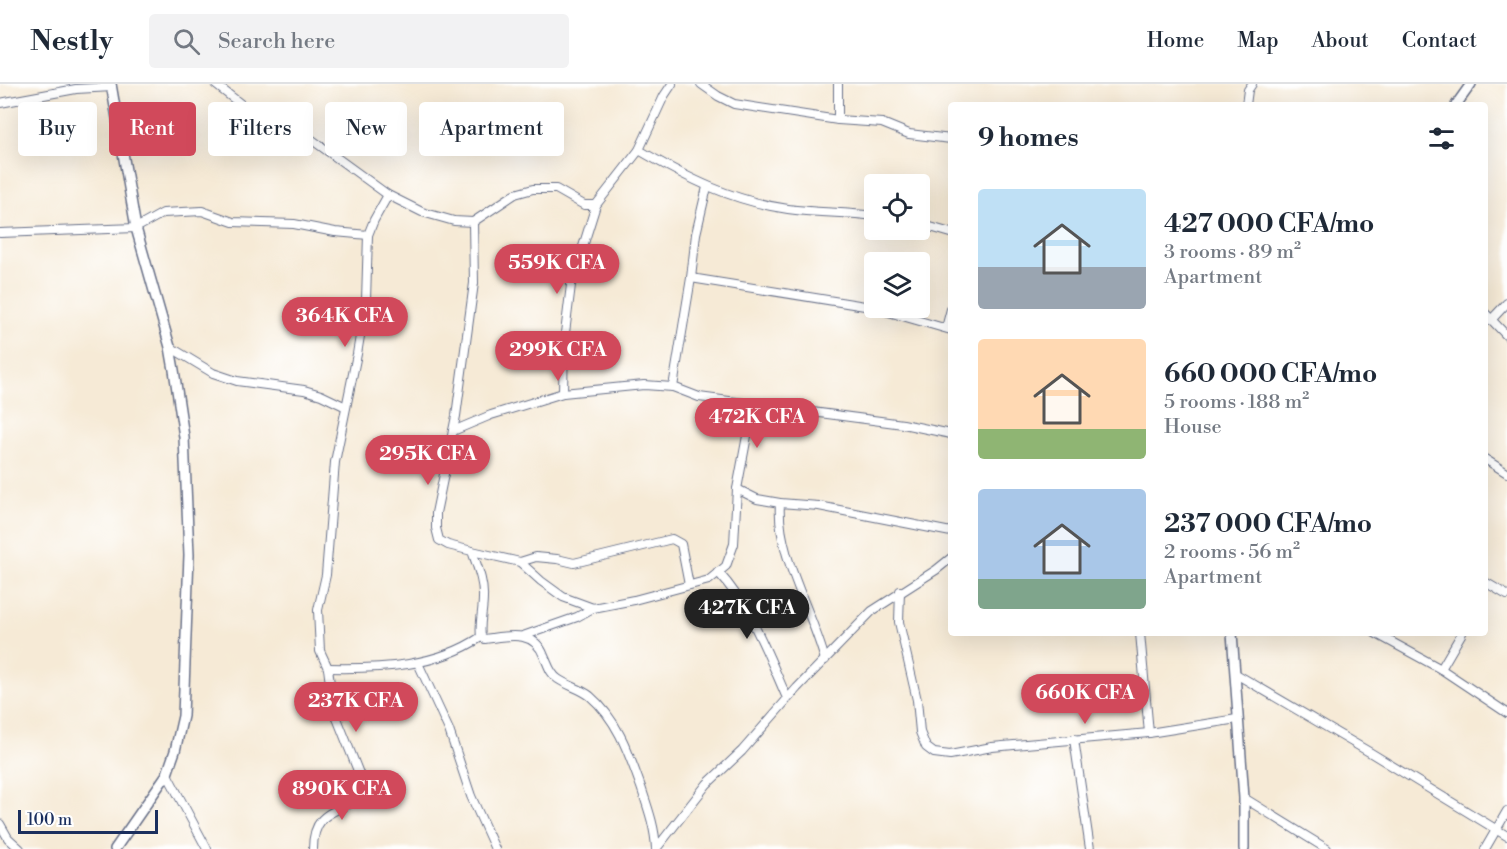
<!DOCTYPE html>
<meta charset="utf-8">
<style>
:root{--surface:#fff;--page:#f2f2f3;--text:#1f2937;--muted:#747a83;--line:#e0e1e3;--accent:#d1495b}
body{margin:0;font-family:"Libre Bodoni",serif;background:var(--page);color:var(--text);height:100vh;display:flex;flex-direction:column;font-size:22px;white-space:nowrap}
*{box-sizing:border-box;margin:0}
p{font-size:20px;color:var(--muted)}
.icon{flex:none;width:33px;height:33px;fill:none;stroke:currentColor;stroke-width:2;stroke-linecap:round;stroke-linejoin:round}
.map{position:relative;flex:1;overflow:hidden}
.drawer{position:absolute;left:948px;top:18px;width:540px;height:534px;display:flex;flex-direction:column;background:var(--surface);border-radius:6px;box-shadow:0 6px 24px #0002}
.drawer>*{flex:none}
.banner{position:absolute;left:18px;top:18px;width:570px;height:54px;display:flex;gap:12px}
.fabs{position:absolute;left:864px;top:90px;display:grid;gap:12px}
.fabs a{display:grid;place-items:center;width:66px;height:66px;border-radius:6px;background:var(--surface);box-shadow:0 6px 24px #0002;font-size:30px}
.scale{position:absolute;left:18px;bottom:15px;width:140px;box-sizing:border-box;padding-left:6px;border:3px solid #1b2f5e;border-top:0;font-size:16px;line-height:21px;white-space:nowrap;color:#1b2f5e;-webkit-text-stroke:4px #fff;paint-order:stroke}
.price{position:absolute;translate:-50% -51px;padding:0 14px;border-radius:21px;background:var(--accent);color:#fff;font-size:20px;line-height:39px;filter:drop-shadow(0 2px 3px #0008)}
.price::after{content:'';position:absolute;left:50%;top:36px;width:18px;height:14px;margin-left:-9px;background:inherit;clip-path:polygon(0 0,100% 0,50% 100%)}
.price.active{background:#222;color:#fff}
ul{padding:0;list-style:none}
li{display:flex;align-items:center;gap:18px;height:150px;padding:0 30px}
li span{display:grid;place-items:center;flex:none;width:168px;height:120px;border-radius:6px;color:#555}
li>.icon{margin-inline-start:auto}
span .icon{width:72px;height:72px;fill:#fffc;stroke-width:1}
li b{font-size:26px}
h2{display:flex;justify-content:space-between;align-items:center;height:72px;padding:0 30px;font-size:26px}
.chip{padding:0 21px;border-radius:6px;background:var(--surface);box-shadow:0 6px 24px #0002;font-size:21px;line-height:54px}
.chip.active{background:var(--accent);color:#fff}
header{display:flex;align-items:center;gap:36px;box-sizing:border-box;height:84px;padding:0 30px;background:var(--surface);border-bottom:2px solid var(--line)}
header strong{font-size:28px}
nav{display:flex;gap:33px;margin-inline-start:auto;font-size:21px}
.search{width:420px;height:54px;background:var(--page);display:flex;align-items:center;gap:15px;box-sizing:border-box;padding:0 21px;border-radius:6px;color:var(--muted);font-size:22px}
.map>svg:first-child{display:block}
</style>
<header>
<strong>Nestly</strong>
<div class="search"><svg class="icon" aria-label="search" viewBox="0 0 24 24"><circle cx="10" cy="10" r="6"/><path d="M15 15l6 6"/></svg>Search here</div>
<nav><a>Home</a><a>Map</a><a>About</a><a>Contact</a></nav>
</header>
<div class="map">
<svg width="1507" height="765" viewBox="0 0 1507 765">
<rect width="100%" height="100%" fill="#fff"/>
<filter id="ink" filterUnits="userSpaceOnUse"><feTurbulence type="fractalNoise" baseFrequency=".0167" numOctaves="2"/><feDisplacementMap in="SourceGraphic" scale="12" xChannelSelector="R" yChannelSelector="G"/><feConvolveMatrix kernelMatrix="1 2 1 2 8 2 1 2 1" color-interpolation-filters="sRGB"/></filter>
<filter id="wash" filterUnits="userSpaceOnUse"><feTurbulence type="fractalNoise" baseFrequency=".008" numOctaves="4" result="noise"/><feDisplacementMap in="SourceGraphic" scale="24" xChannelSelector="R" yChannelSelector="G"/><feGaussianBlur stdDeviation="1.35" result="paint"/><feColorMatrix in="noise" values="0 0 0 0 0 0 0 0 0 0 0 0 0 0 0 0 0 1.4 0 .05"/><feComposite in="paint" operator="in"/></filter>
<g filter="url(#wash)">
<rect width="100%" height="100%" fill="#f6ead6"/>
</g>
<g filter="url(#ink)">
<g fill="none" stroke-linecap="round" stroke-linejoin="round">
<defs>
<g id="minor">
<polyline points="215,0 247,25 311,55 388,111 422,128 454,137 473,138 515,110 533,105 556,105 584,121 596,121"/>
<polyline points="701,0 718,12 734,20 838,36 882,39 909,50 951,55"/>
<polyline points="838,0 838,36"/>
<polyline points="0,19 76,5 112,3"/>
<polyline points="1246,21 1248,6 1252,0"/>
<path d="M 639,66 C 687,94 732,117 788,125 C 816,129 846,128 874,132"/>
<path d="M 473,138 L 474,199 L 456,332 L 436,429 L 436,444 L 439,456 L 448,461 L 472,467 C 477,482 484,498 483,514 C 483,528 479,539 481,553"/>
<polyline points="920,140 951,149"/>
<polyline points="0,149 136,144 163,129 202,127 233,138 294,140 335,148 368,151"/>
<polyline points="691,194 871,223 951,246"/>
<polyline points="1485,229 1507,252"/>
<polyline points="1491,236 1507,219"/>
<polyline points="946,244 951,225"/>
<polyline points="170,263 213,289 237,297 304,306 321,311 346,323"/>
<polyline points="673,303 691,194 696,150 707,103"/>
<polyline points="563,309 564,257 571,201 596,121 639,66 664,12 672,0"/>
<polyline points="453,347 491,331 563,309 644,301 673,303 699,313 903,340 951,350"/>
<polyline points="1485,375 1507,389"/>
<polyline points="737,405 757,415 780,419 819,422 951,448"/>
<path d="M 780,419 C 776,470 812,526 825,576"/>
<polyline points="472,467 520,478 541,497 563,513 593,524 634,516 709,496 726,482 734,460 737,405 753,320"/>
<polyline points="520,478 536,473 557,475 574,479 672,455 681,460 689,501"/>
<path d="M 718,488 C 751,524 768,571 787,614"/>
<polyline points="1485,498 1507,511"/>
<polyline points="900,507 899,538 917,616 920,648 926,663 934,669 950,671 992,663 1149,649 1237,635"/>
<polyline points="1140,549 1149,649"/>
<polyline points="1375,549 1441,585 1507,629"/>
<polyline points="523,552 577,533 593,524"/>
<polyline points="418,579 449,646 471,712 495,765"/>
<path d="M 328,584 C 380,585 437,583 481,553 L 485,555 C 508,552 534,545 544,572 C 548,580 550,590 558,595 C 568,602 580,604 590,612 C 618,636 629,670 641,703 C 648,724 655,743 656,765"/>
<polyline points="1441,585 1462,549"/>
<polyline points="1236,590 1371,669 1507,752"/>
<polyline points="1074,655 1090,765"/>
<polyline points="167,690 207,765"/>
<polyline points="1244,714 1327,765"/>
<polyline points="0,740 8,754 20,765"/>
<path d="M 313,765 C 313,715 355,733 364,702 L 333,624 L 328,584 L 320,567 L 318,526 L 326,491 L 335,378 L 357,270 L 366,216 L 368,151 L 374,136 L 388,111"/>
<polyline points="656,765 707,700 742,667 797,604 872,527 936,486 951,474"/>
<polyline points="1485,765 1507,727"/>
</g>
<g id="tertiary">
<polyline points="111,0 136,144 170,263 174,286 184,353 189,471 183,632 175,667 167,690 115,765"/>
<polyline points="1456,21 1471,0"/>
<polyline points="1232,549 1244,714 1244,765"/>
</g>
</defs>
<use href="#minor" stroke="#687088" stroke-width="10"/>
<use href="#tertiary" stroke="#687088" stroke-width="12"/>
<use href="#minor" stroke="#fff" stroke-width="8"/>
<use href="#tertiary" stroke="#fff" stroke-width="9"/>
</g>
</g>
</svg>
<div class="fabs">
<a><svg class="icon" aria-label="locate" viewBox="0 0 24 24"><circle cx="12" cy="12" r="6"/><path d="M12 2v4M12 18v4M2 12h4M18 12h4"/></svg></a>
<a><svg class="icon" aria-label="layers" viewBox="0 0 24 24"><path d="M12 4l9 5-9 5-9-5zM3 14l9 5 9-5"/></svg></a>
</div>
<div class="scale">100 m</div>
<b class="price" style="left:557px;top:211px">559K CFA</b>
<b class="price" style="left:345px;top:264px">364K CFA</b>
<b class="price" style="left:558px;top:298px">299K CFA</b>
<b class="price" style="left:757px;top:365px">472K CFA</b>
<b class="price" style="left:428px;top:402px">295K CFA</b>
<b class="price active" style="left:747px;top:556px">427K CFA</b>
<b class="price" style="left:1085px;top:641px">660K CFA</b>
<b class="price" style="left:356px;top:649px">237K CFA</b>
<b class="price" style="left:342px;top:737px">890K CFA</b>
<div class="banner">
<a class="chip">Buy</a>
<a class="chip active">Rent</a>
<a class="chip">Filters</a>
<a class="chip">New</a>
<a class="chip">Apartment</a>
</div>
<section class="drawer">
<h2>9 homes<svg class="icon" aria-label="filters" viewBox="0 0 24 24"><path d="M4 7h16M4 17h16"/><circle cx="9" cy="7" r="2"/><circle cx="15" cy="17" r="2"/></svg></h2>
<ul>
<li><span style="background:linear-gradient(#bfe0f5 65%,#9aa5b1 0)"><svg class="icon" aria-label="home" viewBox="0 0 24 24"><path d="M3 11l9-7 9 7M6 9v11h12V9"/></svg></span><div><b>427 000 CFA/mo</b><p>3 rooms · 89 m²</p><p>Apartment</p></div></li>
<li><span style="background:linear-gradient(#ffd9b3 75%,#8fb573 0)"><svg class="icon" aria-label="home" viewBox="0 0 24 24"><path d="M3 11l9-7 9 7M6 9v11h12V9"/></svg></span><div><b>660 000 CFA/mo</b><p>5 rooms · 188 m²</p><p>House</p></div></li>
<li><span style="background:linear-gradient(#a9c7e8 75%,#7fa58c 0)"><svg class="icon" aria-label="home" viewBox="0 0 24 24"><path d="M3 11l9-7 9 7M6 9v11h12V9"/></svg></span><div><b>237 000 CFA/mo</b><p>2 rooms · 56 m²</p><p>Apartment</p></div></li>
</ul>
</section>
</div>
